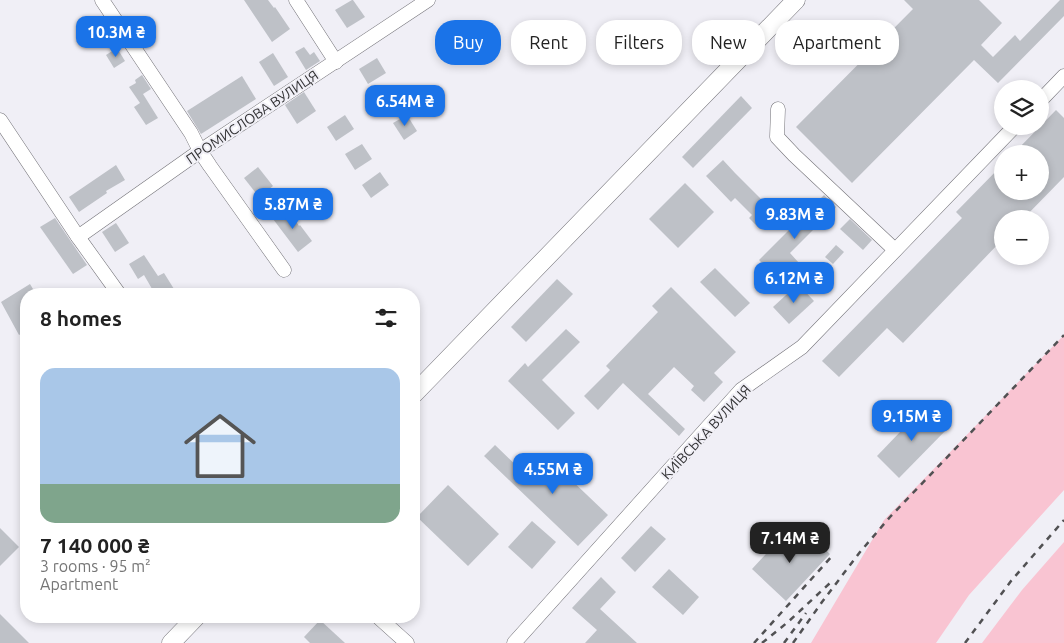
<!DOCTYPE html>
<meta charset="utf-8">
<style>
:root{--surface:#fff;--page:#f6f6f6;--text:#222;--muted:#767676;--accent:#1a73e8}
body{margin:0;font-family:Ubuntu,sans-serif;background:var(--page);color:var(--text);height:100vh;display:flex;flex-direction:column;font-size:19px;white-space:nowrap}
*{box-sizing:border-box;margin:0}
p{font-size:16px;color:var(--muted)}
.icon{flex:none;width:28px;height:28px;fill:none;stroke:currentColor;stroke-width:2;stroke-linecap:round;stroke-linejoin:round}
.map{position:relative;flex:1;overflow:hidden}
.side{position:absolute;left:20px;top:288px;width:400px;height:335px;display:flex;flex-direction:column;background:var(--surface);border-radius:20px;box-shadow:0 2px 8px #0003}
.side>*{flex:none}
.guide{position:absolute;left:435px;top:20px;width:475px;height:45px;display:flex;gap:10px}
.tools{position:absolute;left:994px;top:80px;display:grid;gap:10px}
.tools a{display:grid;place-items:center;width:55px;height:55px;border-radius:50%;background:var(--surface);box-shadow:0 2px 8px #0003;font-size:25px}
.price{position:absolute;translate:-50% -42px;padding:0 11px;border-radius:10px;background:var(--accent);color:#fff;font-size:16px;line-height:32px;filter:drop-shadow(0 1px 2px #0008)}
.price::after{content:'';position:absolute;left:50%;top:30px;width:15px;height:11px;margin-left:-8px;background:inherit;clip-path:polygon(0 0,100% 0,50% 100%)}
.price.selected{background:#222;color:#fff}
ul{padding:0;list-style:none}
li{display:grid;align-content:center;gap:10px;height:265px;padding:0 20px}
li span{display:grid;place-items:center;height:155px;border-radius:15px;color:#555}
li>.icon{margin-inline-start:auto}
span .icon{width:90px;height:90px;fill:#fffc;stroke-width:1}
li b{font-size:21px}
h2{display:flex;justify-content:space-between;align-items:center;height:60px;padding:0 20px;font-size:21px}
.tag{padding:0 18px;border-radius:20px;background:var(--surface);box-shadow:0 2px 8px #0003;font-size:18px;line-height:45px}
.tag.selected{background:var(--accent);color:#fff}
.map>svg:first-child{display:block}
</style>
<div class="map">
<svg width="1064" height="643" viewBox="0 0 1064 643">
<rect width="100%" height="100%" fill="#f0eff6"/>
<g fill="#f9c4d2">
<polygon points="1064,335 1064,490 969,595 936,643 811,643 884,520"/>
<polygon points="1064,542 1064,643 982,643 1022,590"/>
</g>
<g fill="#bec1c7">
<polygon points="244,0 268,0 274,8 275,7 290,29 272,42"/>
<polygon points="352,0 353,0 365,17 347,28 335,10"/>
<polygon points="904,0 979,0 1002,23 981,45 993,57 1015,35 1020,41 1060,0 1064,0 1064,16 998,83 974,60 852,183 796,127 913,9"/>
<polygon points="87,19 99,36 89,43 77,26"/>
<polygon points="304,47 310,55 314,52 320,61 306,70 295,52"/>
<polygon points="117,48 125,61 114,68 106,55"/>
<polygon points="273,53 288,77 274,86 259,62"/>
<polygon points="377,58 386,73 368,84 359,69"/>
<polygon points="142,75 151,89 143,94 158,118 146,125 134,107 140,103 129,87 136,83 135,80"/>
<polygon points="242,76 256,99 201,134 187,111"/>
<polygon points="392,87 401,101 384,113 374,98"/>
<polygon points="304,92 316,111 297,124 285,105"/>
<polygon points="741,96 752,108 693,168 682,157"/>
<polygon points="1056,110 1064,118 1064,177 1023,219 1002,219 1002,240 903,343 887,328 839,377 822,361 962,218 956,212 1002,165 1002,191 1040,191 1040,154 1013,154"/>
<polygon points="345,115 354,129 336,141 327,127"/>
<polygon points="407,115 417,131 404,140 393,123"/>
<polygon points="362,144 372,159 355,170 345,154"/>
<polygon points="723,160 735,173 777,215 764,228 763,226 760,229 749,218 752,215 735,198 731,202 706,176"/>
<polygon points="116,165 125,180 106,191 107,193 79,212 69,197"/>
<polygon points="258,167 273,186 259,197 244,178"/>
<polygon points="380,172 389,185 371,198 362,185"/>
<polygon points="685,183 714,212 678,248 649,219"/>
<polygon points="824,195 836,207 790,253 799,263 780,281 759,260"/>
<polygon points="288,209 299,226 300,225 312,241 298,252 273,219"/>
<polygon points="55,218 87,265 73,274 40,227"/>
<polygon points="850,219 872,240 863,250 840,229"/>
<polygon points="116,223 129,243 115,252 102,232"/>
<polygon points="836,245 844,252 833,264 825,257"/>
<polygon points="144,255 158,276 164,273 174,289 168,294 155,294 144,275 138,279 129,264"/>
<polygon points="715,268 750,303 735,317 700,282"/>
<polygon points="557,279 573,294 526,342 511,327"/>
<polygon points="30,284 36,294 26,294 26,331 19,335 1,302"/>
<polygon points="798,284 814,301 789,324 773,307"/>
<polygon points="671,287 736,352 714,373 723,382 704,402 691,390 694,386 674,367 648,394 685,429 679,436 623,383 598,410 584,396 610,370 606,366 658,312 652,306"/>
<polygon points="566,329 580,342 542,380 575,413 558,430 508,381 525,363 528,367"/>
<polygon points="925,406 948,428 899,478 877,456"/>
<polygon points="495,445 525,474 544,454 608,515 578,546 484,456"/>
<polygon points="448,485 499,534 468,566 417,517"/>
<polygon points="532,521 556,542 532,569 508,547"/>
<polygon points="651,526 666,539 635,572 621,558"/>
<polygon points="0,528 19,547 0,566"/>
<polygon points="790,528 812,548 817,542 830,554 786,601 752,569"/>
<polygon points="669,569 699,597 683,615 652,587"/>
<polygon points="601,577 616,592 600,609 637,643 585,643 597,630 572,608"/>
<polygon points="0,614 29,643 0,643"/>
<polygon points="320,620 345,643 310,643 304,637"/>
</g>
<g fill="none" stroke-linecap="round" stroke-linejoin="round">
<defs>
<g id="minor">
<polyline points="102,0 191,133 200,151 210,166 284,270"/>
<polyline points="296,0 336,62"/>
<polyline points="1040,101 1064,76"/>
<polyline points="778,109 777,137 794,155 895,250"/>
<polyline points="0,120 78,237 119,294"/>
<polyline points="78,237 200,151 428,0"/>
<polyline points="377,616 407,643"/>
<polyline points="514,643 741,390 802,347 1015,126"/>
</g>
<g id="major">
<polyline points="414,394 796,0"/>
<polyline points="171,643 197,616"/>
</g>
</defs>
<use href="#minor" stroke="#737278" stroke-width="15"/>
<use href="#major" stroke="#737278" stroke-width="19"/>
<use href="#minor" stroke="#fff" stroke-width="14"/>
<use href="#major" stroke="#fff" stroke-width="18"/>
<g stroke="#515153" stroke-width="2.5" stroke-dasharray="6 6" stroke-linecap="butt">
<polyline points="754,643 833,555"/>
<polyline points="762,643 788,622 830,583"/>
<polyline points="784,643 806,613"/>
<polyline points="793,643 822,602 860,552 890,517 1064,335"/>
<polyline points="965,643 1011,581 1064,520"/>
</g>
</g>
<g text-anchor="middle" stroke-width="4" stroke-linejoin="round" paint-order="stroke">
<g font-size="14" fill="#323234" stroke="#f0eff6">
<text transform="translate(252 117) rotate(-34)" y="5">ПРОМИСЛОВА ВУЛИЦЯ</text>
<text transform="translate(706 432) rotate(-47)" y="5">КИЇВСЬКА ВУЛИЦЯ</text>
</g>
</g>
</svg>
<div class="tools">
<a><svg class="icon" aria-label="layers" viewBox="0 0 24 24"><path d="M12 4l9 5-9 5-9-5zM3 14l9 5 9-5"/></svg></a>
<a>+</a>
<a>−</a>
</div>
<b class="price" style="left:116px;top:58px">10.3M ₴</b>
<b class="price" style="left:405px;top:127px">6.54M ₴</b>
<b class="price" style="left:293px;top:230px">5.87M ₴</b>
<b class="price" style="left:795px;top:240px">9.83M ₴</b>
<b class="price" style="left:794px;top:304px">6.12M ₴</b>
<b class="price" style="left:912px;top:442px">9.15M ₴</b>
<b class="price" style="left:553px;top:495px">4.55M ₴</b>
<b class="price selected" style="left:790px;top:564px">7.14M ₴</b>
<div class="guide">
<a class="tag selected">Buy</a>
<a class="tag">Rent</a>
<a class="tag">Filters</a>
<a class="tag">New</a>
<a class="tag">Apartment</a>
</div>
<section class="side">
<h2>8 homes<svg class="icon" aria-label="filters" viewBox="0 0 24 24"><path d="M4 7h16M4 17h16"/><circle cx="9" cy="7" r="2"/><circle cx="15" cy="17" r="2"/></svg></h2>
<ul>
<li><span style="background:linear-gradient(#a9c7e8 75%,#7fa58c 0)"><svg class="icon" aria-label="home" viewBox="0 0 24 24"><path d="M3 11l9-7 9 7M6 9v11h12V9"/></svg></span><div><b>7 140 000 ₴</b><p>3 rooms · 95 m²</p><p>Apartment</p></div></li>
</ul>
</section>
</div>
